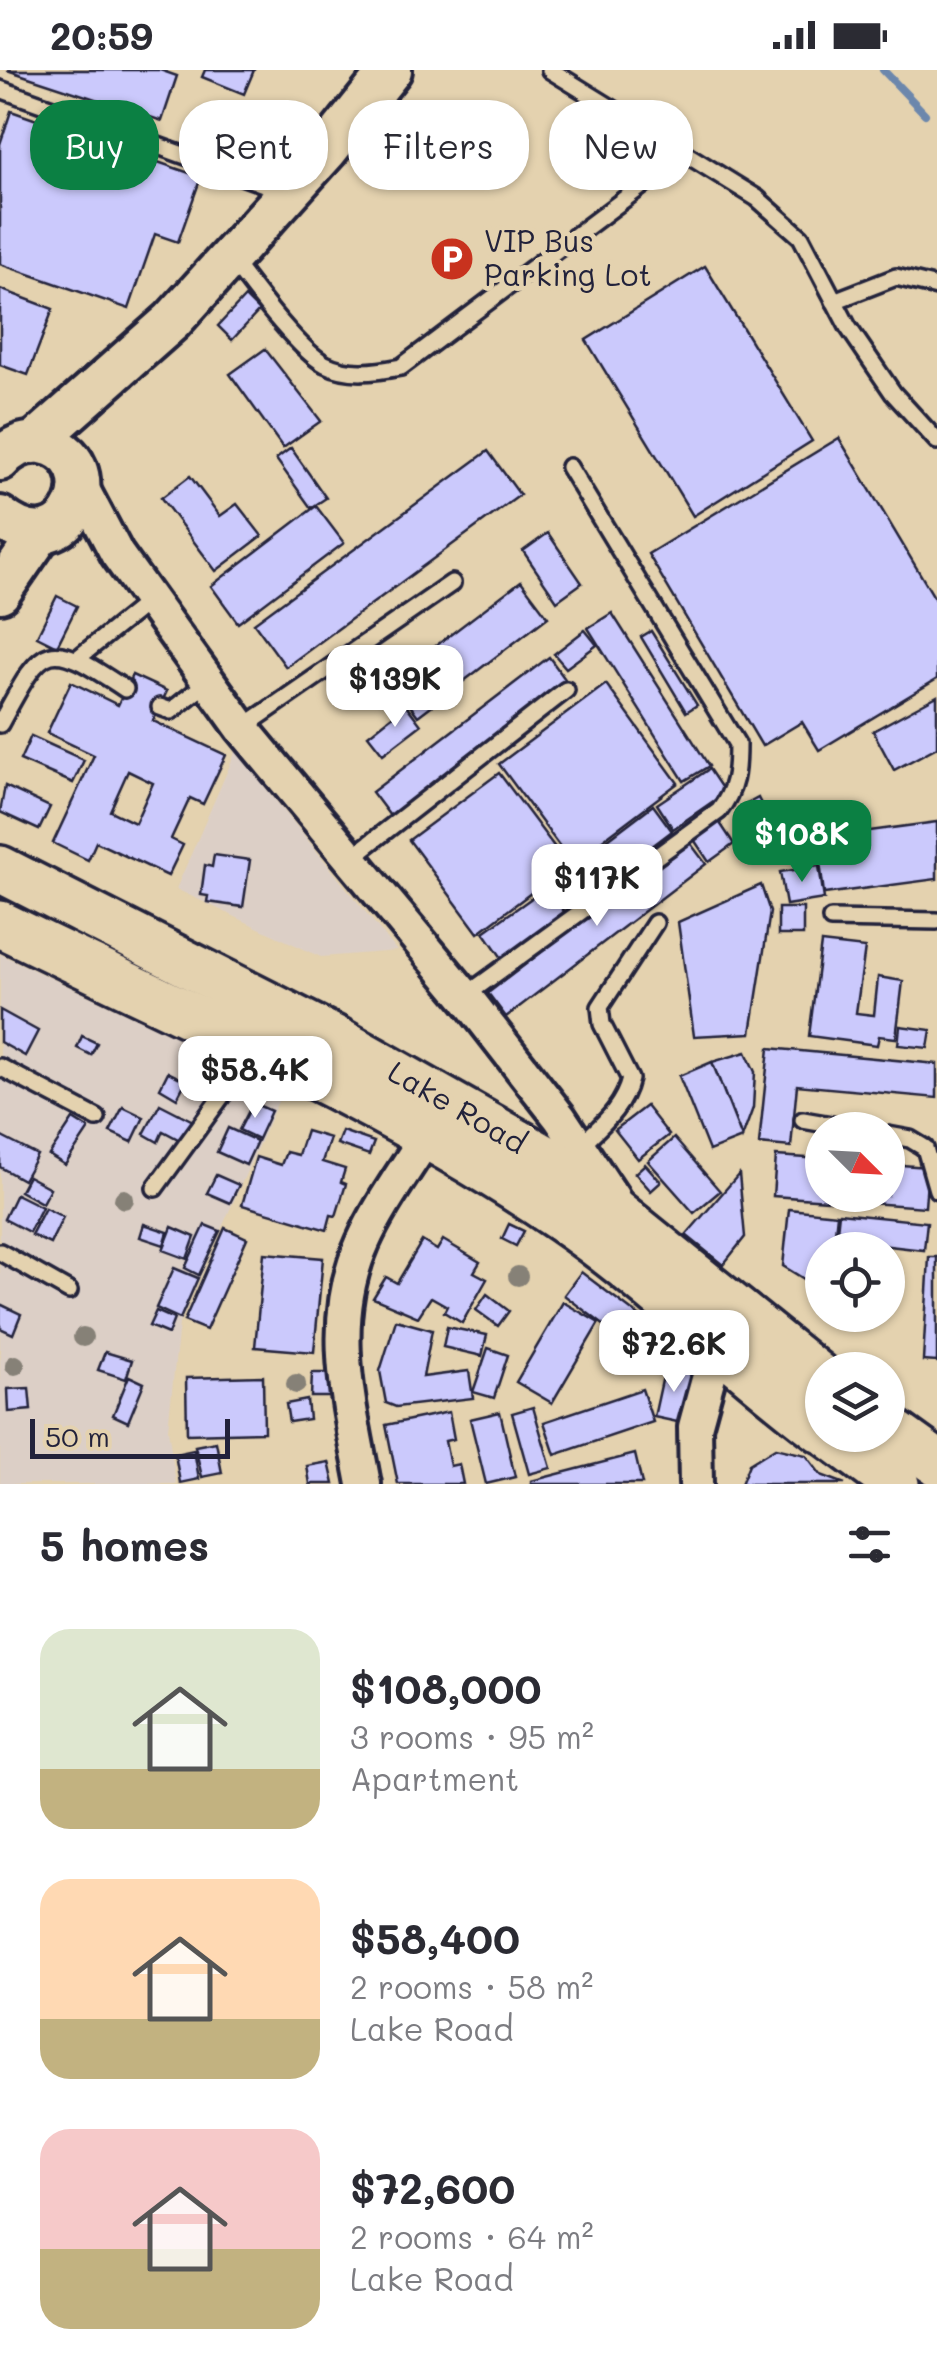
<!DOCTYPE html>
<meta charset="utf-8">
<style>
:root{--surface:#fff;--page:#f2f2f3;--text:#2b2b33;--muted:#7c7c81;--accent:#0b8043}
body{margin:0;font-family:Mali,sans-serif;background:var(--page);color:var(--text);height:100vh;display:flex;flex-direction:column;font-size:38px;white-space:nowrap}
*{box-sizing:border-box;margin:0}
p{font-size:32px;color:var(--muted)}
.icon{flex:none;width:55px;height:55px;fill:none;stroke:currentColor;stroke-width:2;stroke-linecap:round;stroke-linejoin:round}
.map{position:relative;height:1414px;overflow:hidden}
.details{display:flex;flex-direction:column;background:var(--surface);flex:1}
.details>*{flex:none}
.top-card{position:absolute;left:30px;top:30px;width:878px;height:90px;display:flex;gap:20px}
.needle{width:65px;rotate:114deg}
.tools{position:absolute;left:805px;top:1042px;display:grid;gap:20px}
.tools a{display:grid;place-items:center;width:100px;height:100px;border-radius:50%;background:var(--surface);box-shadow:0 2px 8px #0004;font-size:50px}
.scale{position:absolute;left:30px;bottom:25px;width:200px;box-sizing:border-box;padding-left:10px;border:5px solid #22223b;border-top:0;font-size:28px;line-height:35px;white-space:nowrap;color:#22223b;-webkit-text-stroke:8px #e4d2af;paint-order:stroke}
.price{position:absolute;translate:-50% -85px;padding:0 22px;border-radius:20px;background:#fff;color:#222;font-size:32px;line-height:65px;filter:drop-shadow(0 2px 5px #0008)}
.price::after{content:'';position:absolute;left:50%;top:60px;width:30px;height:22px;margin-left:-15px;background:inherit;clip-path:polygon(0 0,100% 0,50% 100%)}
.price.current{background:var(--accent);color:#fff}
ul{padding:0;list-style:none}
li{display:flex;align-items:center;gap:30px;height:250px;padding:0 40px}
li span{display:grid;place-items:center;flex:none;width:280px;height:200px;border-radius:30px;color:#555}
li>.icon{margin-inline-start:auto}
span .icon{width:120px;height:120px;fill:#fffc;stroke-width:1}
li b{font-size:42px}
h2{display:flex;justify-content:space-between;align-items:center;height:120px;padding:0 40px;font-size:42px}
.chip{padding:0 35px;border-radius:40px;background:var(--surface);box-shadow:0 2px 8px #0004;font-size:35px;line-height:90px}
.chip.current{background:var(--accent);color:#fff}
.status{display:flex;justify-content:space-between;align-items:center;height:70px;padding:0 50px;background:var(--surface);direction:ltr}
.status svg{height:28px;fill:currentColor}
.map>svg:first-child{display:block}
</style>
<div class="status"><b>20:59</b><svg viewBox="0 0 49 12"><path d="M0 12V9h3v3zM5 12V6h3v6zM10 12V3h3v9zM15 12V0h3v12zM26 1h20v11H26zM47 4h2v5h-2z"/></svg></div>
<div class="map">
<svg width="937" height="1414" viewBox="0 0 937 1414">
<rect width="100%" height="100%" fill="#e4d2af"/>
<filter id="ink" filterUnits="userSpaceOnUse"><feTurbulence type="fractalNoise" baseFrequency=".01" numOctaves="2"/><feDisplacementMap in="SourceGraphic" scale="20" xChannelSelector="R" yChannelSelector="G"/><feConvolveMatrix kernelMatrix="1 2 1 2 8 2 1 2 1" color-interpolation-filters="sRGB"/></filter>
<g filter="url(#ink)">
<g fill="#dccfc6">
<polygon points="236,681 397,881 321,887 176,819"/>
<polygon points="0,884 284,1018 179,1254 168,1359 176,1414 0,1414"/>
</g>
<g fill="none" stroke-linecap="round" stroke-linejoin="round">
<polyline stroke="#6c87ac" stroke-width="8" points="883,0 925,44"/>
</g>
<g fill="#cbc9fc" stroke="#22223b" stroke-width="2.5" fill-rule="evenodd">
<polygon points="7,0 160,0 177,6 162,51"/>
<polygon points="205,0 254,0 244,24 202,7"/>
<polygon points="11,41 201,107 178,172 155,164 129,239 0,194 0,74"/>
<polygon points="705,196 812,371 693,446 586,270"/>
<polygon points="0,219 53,239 28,305 0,295"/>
<polygon points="245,227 259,241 232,270 218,256"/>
<polygon points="265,279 321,351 283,378 230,304"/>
<polygon points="839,368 937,532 937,609 819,680 802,652 762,676 648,484"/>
<polygon points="291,378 326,428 311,438 276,389"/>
<polygon points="488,381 520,425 286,597 254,553"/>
<polygon points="190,406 220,446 237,434 262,466 216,501 161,428"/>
<polygon points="316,436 344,473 238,553 211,516"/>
<polygon points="548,463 582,513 557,531 523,481"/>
<polygon points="521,511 548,547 418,646 391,610"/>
<polygon points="57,526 77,536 57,576 37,566"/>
<polygon points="612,543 709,696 684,711 588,558"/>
<polygon points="585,560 597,575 566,598 554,584"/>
<polygon points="651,561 697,635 686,642 641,567"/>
<polygon points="549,587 570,616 393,750 372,722"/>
<path d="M 132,605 L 167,621 L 153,651 L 226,685 L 203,734 L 190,728 L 171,769 L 183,775 L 168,806 L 96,772 L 88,790 L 53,773 L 94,685 L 47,663 L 71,612 L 118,635 ZM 128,701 L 153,713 L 135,753 L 110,741 Z"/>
<polygon points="606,614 678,713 572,793 499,694"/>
<polygon points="937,626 937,677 894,700 873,661"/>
<polygon points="406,635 421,655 383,684 368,665"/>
<polygon points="31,666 84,690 73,713 20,690"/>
<polygon points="709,699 725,723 673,759 657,734"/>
<polygon points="499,703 568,795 478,863 409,770"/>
<polygon points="5,716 50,737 39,760 0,742"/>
<polygon points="758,728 774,759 754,769 738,739"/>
<polygon points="653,735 672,761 618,802 599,776"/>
<polygon points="718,750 734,774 709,792 693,768"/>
<polygon points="937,752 937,809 824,824 817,768"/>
<polygon points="688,770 706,794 506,947 488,923"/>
<polygon points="596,778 614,803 567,838 549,814"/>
<polygon points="214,785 250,790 243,837 207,832 208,826 201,825 205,795 212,797"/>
<polygon points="819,796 824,829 786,835 780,802"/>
<polygon points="761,815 770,842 751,963 694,966 678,852"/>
<polygon points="547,817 565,843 502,888 484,862"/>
<rect x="778" y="838" width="25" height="27"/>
<polygon points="821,873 865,878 856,943 874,945 878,907 903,911 896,968 879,966 877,975 809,966"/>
<polygon points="0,940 38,961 25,986 0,972"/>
<polygon points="900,956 931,960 928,978 898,975"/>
<polygon points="82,966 97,973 91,985 77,978"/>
<polygon points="769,978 937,994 937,1028 797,1015 791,1077 759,1074"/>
<polygon points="746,982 755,1002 753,1038 742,1068 712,992"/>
<polygon points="712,992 742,1068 709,1081 679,1006"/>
<polygon points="168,1002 186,1011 177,1028 160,1018"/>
<polygon points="253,1033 271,1041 258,1069 239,1060"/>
<polygon points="160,1034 193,1051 182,1071 163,1061 158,1072 144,1064"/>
<polygon points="646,1036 669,1065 638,1089 615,1060"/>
<polygon points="123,1037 144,1047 132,1072 110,1062"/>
<polygon points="73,1049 89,1059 65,1095 49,1085"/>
<polygon points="228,1058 257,1071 246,1095 217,1082"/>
<polygon points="306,1061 330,1068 322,1092 345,1099 341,1112 346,1114 336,1146 331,1145 327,1160 242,1135 256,1087 281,1095 286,1082 298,1085"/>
<polygon points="342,1061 374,1072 369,1085 337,1074"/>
<polygon points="0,1066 37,1085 23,1110 0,1097"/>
<polygon points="674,1068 720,1121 694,1143 648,1091"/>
<polygon points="776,1086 822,1089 822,1125 888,1125 888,1094 928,1097 925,1137 773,1126"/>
<polygon points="645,1094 661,1112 651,1121 635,1103"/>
<polygon points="739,1104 745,1167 723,1195 686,1165"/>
<polygon points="216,1105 239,1115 230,1133 207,1123"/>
<polygon points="28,1106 50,1118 42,1133 20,1121"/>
<polygon points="16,1124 42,1137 29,1162 4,1149"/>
<polygon points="45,1138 63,1147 50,1174 31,1165"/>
<polygon points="789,1139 837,1144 834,1172 842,1173 841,1180 822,1180 822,1220 783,1196"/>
<polygon points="839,1143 927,1152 924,1180 836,1170"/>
<polygon points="144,1154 168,1162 164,1175 140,1167"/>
<polygon points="509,1154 524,1161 516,1176 502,1169"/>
<polygon points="205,1155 220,1161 199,1205 185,1198"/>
<polygon points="172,1157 195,1167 187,1189 163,1180"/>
<polygon points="225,1158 247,1168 206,1260 184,1251"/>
<polygon points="443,1170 480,1192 474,1202 487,1209 462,1253 444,1242 447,1236 431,1227 418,1247 373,1228 386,1207 397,1213 422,1171 437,1180"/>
<polygon points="264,1183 323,1188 314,1282 255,1277"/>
<polygon points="929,1187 937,1187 937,1292 923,1291"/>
<polygon points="174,1198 198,1208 180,1249 156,1238"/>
<polygon points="581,1202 668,1268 651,1291 564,1225"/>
<polygon points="487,1224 509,1241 498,1256 476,1240"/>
<polygon points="563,1232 599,1253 552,1333 516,1312"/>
<polygon points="0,1234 21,1244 13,1264 0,1258"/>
<polygon points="156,1241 174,1249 168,1264 149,1256"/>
<polygon points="396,1250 432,1260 423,1307 469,1301 473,1328 396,1337 386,1333 380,1301"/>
<polygon points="447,1257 487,1265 482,1286 443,1277"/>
<polygon points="488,1278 508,1285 494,1328 473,1322"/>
<polygon points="105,1282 132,1290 126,1309 98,1300"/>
<polygon points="665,1297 693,1303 682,1353 654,1347"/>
<polygon points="312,1303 330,1303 329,1327 311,1327"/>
<polygon points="129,1306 144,1313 128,1352 113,1345"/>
<polygon points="263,1306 264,1362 187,1364 186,1308"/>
<polygon points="29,1318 31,1340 9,1342 8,1319"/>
<polygon points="642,1319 653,1352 555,1385 544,1352"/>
<polygon points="307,1330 309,1349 289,1352 286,1334"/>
<polygon points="533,1337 551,1398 529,1404 512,1343"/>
<polygon points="449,1342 454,1369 445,1371 450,1396 459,1394 463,1414 398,1414 386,1355"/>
<polygon points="500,1342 515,1407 486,1414 470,1349"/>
<polygon points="216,1372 222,1403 202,1407 195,1376"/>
<polygon points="775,1378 806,1385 821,1405 845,1414 741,1414 749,1394"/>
<polygon points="194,1380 199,1409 180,1413 175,1384"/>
<polygon points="635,1384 642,1414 531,1414 531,1411"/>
<polygon points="329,1392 334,1414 310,1414 307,1396"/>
</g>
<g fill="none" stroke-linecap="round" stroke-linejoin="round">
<defs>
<g id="service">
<polyline points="550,0 757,128 801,167 848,257 893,323 937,371"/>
<polyline points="0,19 283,121"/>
<path d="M 231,189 C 251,215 297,279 325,294 C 349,306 375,302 401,297 L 683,85"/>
<polyline points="834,231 896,207 937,217"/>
<polyline points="78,588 150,530"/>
<polyline points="160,637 171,641 209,611"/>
<path d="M 0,654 C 45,571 45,566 125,619"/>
<polyline points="242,658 452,513"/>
<polyline points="351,788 566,620"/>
<polyline points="831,849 937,851"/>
<path d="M 465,926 L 719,741 C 736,719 737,701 737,674 L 569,397"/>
<polyline points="0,997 97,1048"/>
<polyline points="803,1050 860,1060"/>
<polyline points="888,1065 910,1069 925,1078 937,1120"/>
<path d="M 579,1077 C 600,1056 623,1039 630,1009 L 602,954 L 600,937 L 655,853"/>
<polyline points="155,1118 253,983"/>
<polyline points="0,1182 69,1221"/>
</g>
<g id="minor">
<polyline points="81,416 117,484 242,658 465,926 560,1048 613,1128"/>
<path d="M 364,1414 C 349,1333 327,1251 363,1172 C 379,1136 405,1101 426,1067"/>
<polyline points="696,1414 695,1357 718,1273"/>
</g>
<g id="tertiary">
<polyline points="35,372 172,251 327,80 391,0"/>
<path d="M 0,390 C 11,377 25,371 42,373 C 114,386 72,504 0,447"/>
<polyline points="0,522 40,464"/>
</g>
<g id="secondary">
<polyline points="0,799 337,970 556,1094 822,1309"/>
<path d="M 0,854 C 189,947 389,1031 563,1150 C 655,1213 733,1294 822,1360"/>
<polyline points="888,1358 937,1393"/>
<polyline points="830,1365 896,1414"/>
</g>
</defs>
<use href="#service" stroke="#22223b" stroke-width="22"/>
<use href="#minor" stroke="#22223b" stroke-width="40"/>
<use href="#tertiary" stroke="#22223b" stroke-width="48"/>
<use href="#secondary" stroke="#22223b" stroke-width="52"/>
<use href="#service" stroke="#e4d2af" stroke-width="15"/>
<use href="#minor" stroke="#e4d2af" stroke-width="32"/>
<use href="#tertiary" stroke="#e4d2af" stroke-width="40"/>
<use href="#secondary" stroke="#e4d2af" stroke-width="45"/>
</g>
<g fill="#868177">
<circle cx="124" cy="1129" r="10"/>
<circle cx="518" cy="1206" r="10"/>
<circle cx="83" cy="1267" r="10"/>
<circle cx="15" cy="1295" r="10"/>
<circle cx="296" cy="1314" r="10"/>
</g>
</g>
<defs>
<symbol id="parking-disc" viewBox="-11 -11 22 22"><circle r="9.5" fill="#c8321e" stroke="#e4d2af"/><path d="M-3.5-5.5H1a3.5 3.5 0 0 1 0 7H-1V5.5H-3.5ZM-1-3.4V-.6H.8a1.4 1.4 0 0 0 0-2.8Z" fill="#fff"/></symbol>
</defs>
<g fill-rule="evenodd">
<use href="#parking-disc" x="427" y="164" width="50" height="50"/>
</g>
<g text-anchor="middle" stroke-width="10" stroke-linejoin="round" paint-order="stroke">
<g font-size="30" fill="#22223b" stroke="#e4d2af" text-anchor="start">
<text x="484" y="182">VIP Bus<tspan x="484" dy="34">Parking Lot</tspan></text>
</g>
<g font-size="30" fill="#22223b" stroke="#e4d2af">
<text transform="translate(457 1038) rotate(30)" y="10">Lake Road</text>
</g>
</g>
</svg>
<div class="tools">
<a><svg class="needle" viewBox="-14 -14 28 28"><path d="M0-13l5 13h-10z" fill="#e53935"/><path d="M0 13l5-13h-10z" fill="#7c7c81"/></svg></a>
<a><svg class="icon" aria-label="locate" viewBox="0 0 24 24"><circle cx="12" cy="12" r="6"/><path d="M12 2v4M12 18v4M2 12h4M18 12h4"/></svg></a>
<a><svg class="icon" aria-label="layers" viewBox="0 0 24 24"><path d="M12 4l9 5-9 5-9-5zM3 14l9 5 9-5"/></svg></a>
</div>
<div class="scale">50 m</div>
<b class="price" style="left:395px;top:660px">$139K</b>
<b class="price current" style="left:802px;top:815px">$108K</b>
<b class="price" style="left:597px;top:859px">$117K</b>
<b class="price" style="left:255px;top:1051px">$58.4K</b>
<b class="price" style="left:674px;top:1325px">$72.6K</b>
<div class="top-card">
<a class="chip current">Buy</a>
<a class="chip">Rent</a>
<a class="chip">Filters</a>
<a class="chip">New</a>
</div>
</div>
<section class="details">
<h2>5 homes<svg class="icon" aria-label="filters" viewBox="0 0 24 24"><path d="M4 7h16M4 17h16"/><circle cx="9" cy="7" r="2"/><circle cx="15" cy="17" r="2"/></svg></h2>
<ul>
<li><span style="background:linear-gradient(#dfe7d0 70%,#c2b280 0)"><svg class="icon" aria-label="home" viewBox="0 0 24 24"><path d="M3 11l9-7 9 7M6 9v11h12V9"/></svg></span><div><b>$108,000</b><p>3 rooms · 95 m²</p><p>Apartment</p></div></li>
<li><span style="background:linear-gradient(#ffd9b3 70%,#c2b280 0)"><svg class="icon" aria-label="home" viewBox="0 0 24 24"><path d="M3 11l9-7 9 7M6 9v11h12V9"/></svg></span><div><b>$58,400</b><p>2 rooms · 58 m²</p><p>Lake Road</p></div></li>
<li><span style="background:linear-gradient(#f6c9c9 60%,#c2b280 0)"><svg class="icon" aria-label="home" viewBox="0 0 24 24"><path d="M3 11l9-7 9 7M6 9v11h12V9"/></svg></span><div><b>$72,600</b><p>2 rooms · 64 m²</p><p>Lake Road</p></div></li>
</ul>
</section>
